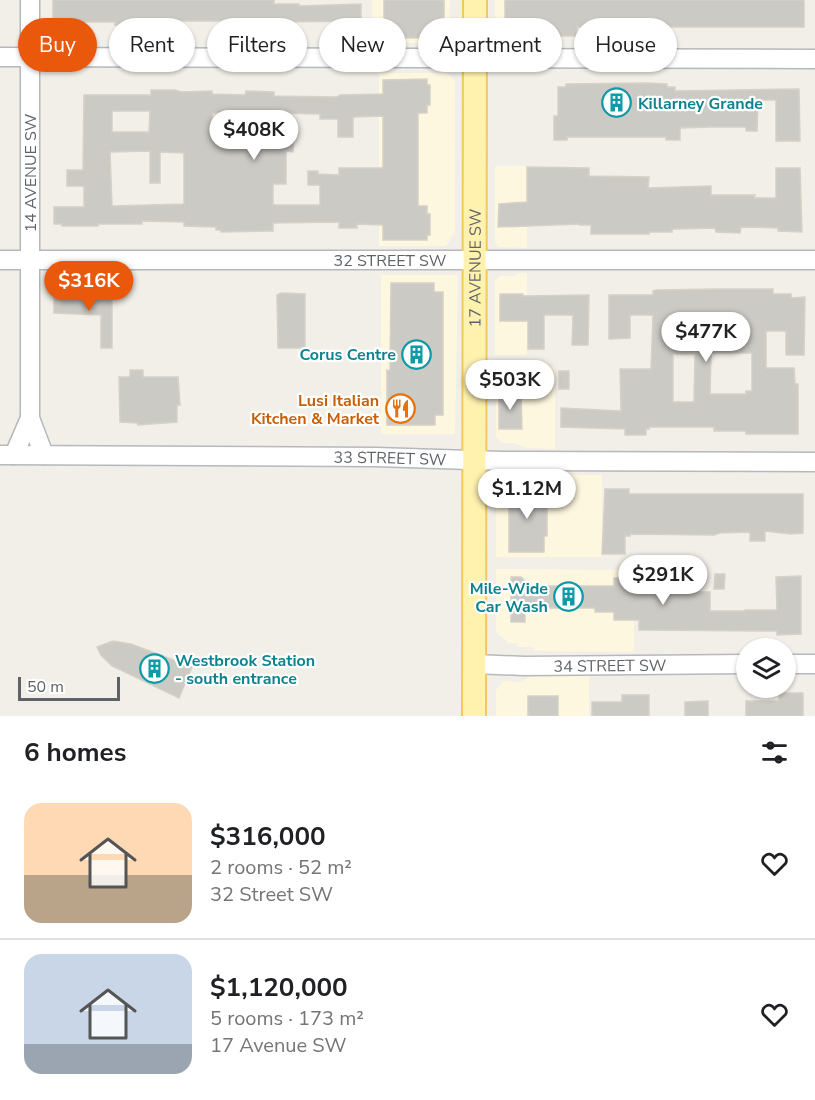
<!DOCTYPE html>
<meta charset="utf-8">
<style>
:root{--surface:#fff;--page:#f6f6f6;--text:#202124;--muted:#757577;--line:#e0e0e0;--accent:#ea580c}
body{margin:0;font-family:"Nunito Sans",sans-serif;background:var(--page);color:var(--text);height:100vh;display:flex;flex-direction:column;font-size:22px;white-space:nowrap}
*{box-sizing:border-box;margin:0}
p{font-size:20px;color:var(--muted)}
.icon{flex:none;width:33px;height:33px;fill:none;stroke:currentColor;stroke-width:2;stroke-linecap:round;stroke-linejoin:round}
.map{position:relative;height:716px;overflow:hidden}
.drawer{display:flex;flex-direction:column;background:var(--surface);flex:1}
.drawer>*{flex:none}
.hud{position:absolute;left:18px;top:18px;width:780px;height:54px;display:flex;gap:12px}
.fabs{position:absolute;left:736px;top:638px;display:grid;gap:12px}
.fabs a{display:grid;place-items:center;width:60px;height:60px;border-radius:50%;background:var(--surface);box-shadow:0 2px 4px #0004;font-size:30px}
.scale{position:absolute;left:18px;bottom:15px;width:102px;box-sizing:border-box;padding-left:6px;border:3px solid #5f6368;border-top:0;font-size:16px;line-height:21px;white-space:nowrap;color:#5f6368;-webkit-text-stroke:4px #fff;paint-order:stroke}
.price{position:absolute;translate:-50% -51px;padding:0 14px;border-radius:21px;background:#fff;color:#222;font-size:20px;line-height:39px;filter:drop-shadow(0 2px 3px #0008)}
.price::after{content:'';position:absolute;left:50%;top:36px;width:18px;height:14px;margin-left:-9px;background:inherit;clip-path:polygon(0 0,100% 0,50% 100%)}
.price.active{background:var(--accent);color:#fff}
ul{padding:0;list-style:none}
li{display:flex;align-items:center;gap:18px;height:150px;padding:0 24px}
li+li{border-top:2px solid var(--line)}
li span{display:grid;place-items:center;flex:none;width:168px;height:120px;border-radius:18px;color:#555}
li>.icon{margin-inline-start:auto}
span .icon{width:72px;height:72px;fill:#fffc;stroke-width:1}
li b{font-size:26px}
h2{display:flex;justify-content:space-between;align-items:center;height:72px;padding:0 24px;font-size:26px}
.tag{padding:0 21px;border-radius:27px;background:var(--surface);box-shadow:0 2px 4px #0004;font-size:21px;line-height:54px}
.tag.active{background:var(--accent);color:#fff}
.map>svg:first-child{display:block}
</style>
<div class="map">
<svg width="815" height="716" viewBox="0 0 815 716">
<rect width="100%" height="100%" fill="#f1efe8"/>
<g fill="#fef7e0">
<polygon points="372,0 450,0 449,43 372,43"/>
<polygon points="495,0 527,0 527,47 517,44 500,44 495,39"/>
<polygon points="379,73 447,73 455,81 455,232 446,246 379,246"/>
<polygon points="495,166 527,166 527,248 499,247 495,242"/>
<polygon points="518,273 527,273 527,355 495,355 495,281 500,276 513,276"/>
<polygon points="381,275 458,275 455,434 381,434"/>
<polygon points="496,367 555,367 555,449 526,448 515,443 502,443 496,437"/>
<polygon points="527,475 602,475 602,557 496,557 496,488 503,481 520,481"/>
<polygon points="496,569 634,570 634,652 536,651 532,647 517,647 517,643 509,643 496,632"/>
<polygon points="530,676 589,676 589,716 496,716 496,690 504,681 522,682"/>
</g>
<g fill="#cccac5" stroke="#d6d1c6" stroke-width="1.5" fill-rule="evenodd">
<polygon points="53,0 274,0 274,4 299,4 299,6 361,4 361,21 274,22 274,24 261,24 261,21 168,21 168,22 144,23 141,27 118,27 118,24 115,25 115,22 53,22"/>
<polygon points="384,0 444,0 444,38 393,38 393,23 384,23"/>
<polygon points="505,0 804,0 804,27 577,27 577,36 527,36 527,25 509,25 509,21 505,21"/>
<path d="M 427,79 L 427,85 L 430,85 L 430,105 L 427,105 L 427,113 L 418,113 L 418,206 L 427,206 L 427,214 L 430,214 L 430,235 L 427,235 L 427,240 L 383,240 L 383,225 L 357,224 L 357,228 L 339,228 L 339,222 L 273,223 L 273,231 L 221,232 L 221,230 L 216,230 L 216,227 L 184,226 L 184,222 L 142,221 L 142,224 L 98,224 L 98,226 L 62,226 L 62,224 L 54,224 L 54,207 L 84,207 L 84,186 L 67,186 L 67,170 L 83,170 L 84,95 L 151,95 L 151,90 L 175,90 L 181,92 L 212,91 L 212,94 L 245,95 L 246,91 L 274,92 L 274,96 L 337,97 L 340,95 L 383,94 L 383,80 ZM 112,111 L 150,111 L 149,132 L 112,132 ZM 212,113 L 245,113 L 245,135 L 212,135 ZM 274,113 L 320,114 L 320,119 L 338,119 L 338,137 L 353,137 L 353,117 L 383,116 L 383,168 L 339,168 L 339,175 L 318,174 L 318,171 L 308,171 L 308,185 L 320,185 L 320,205 L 273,205 L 273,184 L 286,184 L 286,151 L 293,152 L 294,136 L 274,136 ZM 150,151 L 150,183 L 160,183 L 160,152 L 184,153 L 184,204 L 112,206 L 110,152 Z"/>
<polygon points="647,83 667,84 667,87 675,87 675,91 799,89 800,141 776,141 776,100 758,100 757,131 746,131 746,127 711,127 680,128 680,140 666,140 666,137 567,137 567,140 554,140 554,116 558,116 558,87 566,87 566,84"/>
<polygon points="527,167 589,168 589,176 649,177 648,188 711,186 711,195 755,195 754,198 776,198 776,168 800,168 802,232 778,231 778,228 741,227 740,233 716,232 715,228 679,229 672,229 672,232 649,232 649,234 591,234 591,225 580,225 580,224 498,227 499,204 527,202"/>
<polygon points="391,283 434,283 434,292 443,292 443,415 435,415 435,425 387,425 387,370 390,371"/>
<path d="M 716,289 L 773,289 L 773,294 L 791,294 L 791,298 L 805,297 L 804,355 L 786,355 L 786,331 L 766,331 L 766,368 L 794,368 L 795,384 L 798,384 L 798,434 L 746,434 L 746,431 L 714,431 L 714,427 L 649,427 L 649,429 L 646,429 L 646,435 L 625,435 L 625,429 L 561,427 L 561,408 L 621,411 L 620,369 L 651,369 L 653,315 L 630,315 L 630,338 L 609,339 L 609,295 L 653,295 L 653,291 L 656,290 ZM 711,353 L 752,353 L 752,391 L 746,391 L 746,394 L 710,394 ZM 673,354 L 695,354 L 694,402 L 673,402 Z"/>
<polygon points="281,293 305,294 305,348 278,348 277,295"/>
<polygon points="500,294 523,294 523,296 589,295 588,345 572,345 573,315 544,315 544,349 528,349 528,321 500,321"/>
<polygon points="54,296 112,297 112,348 101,348 101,315 54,313"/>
<polygon points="130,370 143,370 143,377 178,377 180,405 177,405 177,422 138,425 138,423 120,422 119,377 130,377"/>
<rect x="559" y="371" width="10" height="18"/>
<polygon points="499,393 521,393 522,429 499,429"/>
<polygon points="509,489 544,489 544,500 547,500 547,536 544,536 544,552 509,552"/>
<polygon points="605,489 629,489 629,494 803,494 803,533 791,534 765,531 765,541 750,541 750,532 720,533 714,535 630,534 630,536 625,536 625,554 602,554"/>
<polygon points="715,574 725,574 724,589 714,589"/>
<polygon points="801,576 801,634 777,635 777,631 639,630 639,620 614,620 614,612 595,612 595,608 525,608 525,622 511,622 511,577 521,577 530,586 614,586 614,578 648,578 648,592 710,592 710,611 745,611 745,610 777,610 776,577"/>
<polygon points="113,641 131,644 192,667 179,698 112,666 101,655 97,647"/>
<polygon points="779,693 803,693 803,716 746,716 746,701 779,701"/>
<polygon points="622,695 649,695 649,716 592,716 592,702 622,702"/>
<rect x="528" y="696" width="30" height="20"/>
<polygon points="708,701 708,716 685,716 685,702"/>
</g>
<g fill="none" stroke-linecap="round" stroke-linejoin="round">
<defs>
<g id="minor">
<polyline points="30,0 30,418 44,455"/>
<polyline points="0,57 815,59"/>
<path id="s1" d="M 0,260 L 815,260"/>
<path id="s2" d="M 0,455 L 376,457 L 502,461 L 815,462"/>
<polyline points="14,455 30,418"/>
<path id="s3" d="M 474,664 L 524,666 L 747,664"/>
<polyline points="786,664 815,664"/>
</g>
<g id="major">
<path id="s4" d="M 474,716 L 475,0"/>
</g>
</defs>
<use href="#minor" stroke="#b5b8bc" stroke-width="21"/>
<use href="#major" stroke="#f2c960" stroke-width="26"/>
<use href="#minor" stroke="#fff" stroke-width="18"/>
<use href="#major" stroke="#fff2af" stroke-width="22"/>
</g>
<defs>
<symbol id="building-ring" viewBox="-11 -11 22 22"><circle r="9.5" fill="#fff" stroke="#0f9aa8" stroke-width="1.5"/><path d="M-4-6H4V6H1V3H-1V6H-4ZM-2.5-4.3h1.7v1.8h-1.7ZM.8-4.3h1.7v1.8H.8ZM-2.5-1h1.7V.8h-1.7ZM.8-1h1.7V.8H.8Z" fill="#0f9aa8"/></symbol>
<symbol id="restaurant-ring" viewBox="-11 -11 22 22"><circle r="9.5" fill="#fff" stroke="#e8710a" stroke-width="1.5"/><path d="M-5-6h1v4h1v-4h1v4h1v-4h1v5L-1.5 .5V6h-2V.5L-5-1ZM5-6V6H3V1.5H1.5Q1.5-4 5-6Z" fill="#e8710a"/></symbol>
</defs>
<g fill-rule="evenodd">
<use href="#building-ring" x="600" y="86" width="33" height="33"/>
<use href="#building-ring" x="400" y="338" width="33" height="33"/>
<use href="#restaurant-ring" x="384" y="392" width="33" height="33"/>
<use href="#building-ring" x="552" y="580" width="33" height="33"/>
<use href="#building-ring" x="138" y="652" width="33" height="33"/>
</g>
<g text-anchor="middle" stroke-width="4.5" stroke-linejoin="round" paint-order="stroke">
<g font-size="16" font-weight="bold" fill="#0d838f" stroke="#fff" text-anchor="start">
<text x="638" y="109">Killarney Grande</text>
<text x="396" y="360" text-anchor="end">Corus Centre</text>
<text x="548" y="594" text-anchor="end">Mile-Wide<tspan x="548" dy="18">Car Wash</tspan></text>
<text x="175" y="666">Westbrook Station<tspan x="175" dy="18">- south entrance</tspan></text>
</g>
<g font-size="16" fill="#5f6368" stroke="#fff">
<text transform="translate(30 173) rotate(-90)" y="6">14 AVENUE SW</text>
<text dy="6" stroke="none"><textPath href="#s1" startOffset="390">32 STREET SW</textPath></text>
<text dy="6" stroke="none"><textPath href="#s4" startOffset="448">17 AVENUE SW</textPath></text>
<text dy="6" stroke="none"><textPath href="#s2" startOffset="390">33 STREET SW</textPath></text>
<text dy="6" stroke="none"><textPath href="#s3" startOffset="136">34 STREET SW</textPath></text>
</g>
<g font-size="16" font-weight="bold" fill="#c56008" stroke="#fff" text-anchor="end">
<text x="379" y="406">Lusi Italian<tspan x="379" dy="18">Kitchen &amp; Market</tspan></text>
</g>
</g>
</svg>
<div class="fabs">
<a><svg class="icon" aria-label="layers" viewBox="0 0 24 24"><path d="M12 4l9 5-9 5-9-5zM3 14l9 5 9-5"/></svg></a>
</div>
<div class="scale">50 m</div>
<b class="price" style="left:254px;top:161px">$408K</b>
<b class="price active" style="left:89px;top:312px">$316K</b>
<b class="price" style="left:706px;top:363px">$477K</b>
<b class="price" style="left:510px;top:411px">$503K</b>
<b class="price" style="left:527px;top:520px">$1.12M</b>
<b class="price" style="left:663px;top:606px">$291K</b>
<div class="hud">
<a class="tag active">Buy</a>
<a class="tag">Rent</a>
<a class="tag">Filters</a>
<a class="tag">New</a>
<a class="tag">Apartment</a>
<a class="tag">House</a>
</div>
</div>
<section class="drawer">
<h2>6 homes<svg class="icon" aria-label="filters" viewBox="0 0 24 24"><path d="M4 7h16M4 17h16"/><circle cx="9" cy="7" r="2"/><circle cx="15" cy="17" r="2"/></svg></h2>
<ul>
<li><span style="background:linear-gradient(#ffd9b3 60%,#b9a48a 0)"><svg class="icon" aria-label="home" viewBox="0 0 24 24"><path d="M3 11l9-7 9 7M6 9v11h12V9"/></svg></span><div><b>$316,000</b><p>2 rooms · 52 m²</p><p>32 Street SW</p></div><svg class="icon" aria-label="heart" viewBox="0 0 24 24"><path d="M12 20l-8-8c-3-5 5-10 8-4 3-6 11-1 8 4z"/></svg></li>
<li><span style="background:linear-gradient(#c9d6e8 75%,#9aa5b1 0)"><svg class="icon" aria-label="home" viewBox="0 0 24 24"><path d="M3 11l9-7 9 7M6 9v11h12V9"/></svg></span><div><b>$1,120,000</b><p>5 rooms · 173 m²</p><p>17 Avenue SW</p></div><svg class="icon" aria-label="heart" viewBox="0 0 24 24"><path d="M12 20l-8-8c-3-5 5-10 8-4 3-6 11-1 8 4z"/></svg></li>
</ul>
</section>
